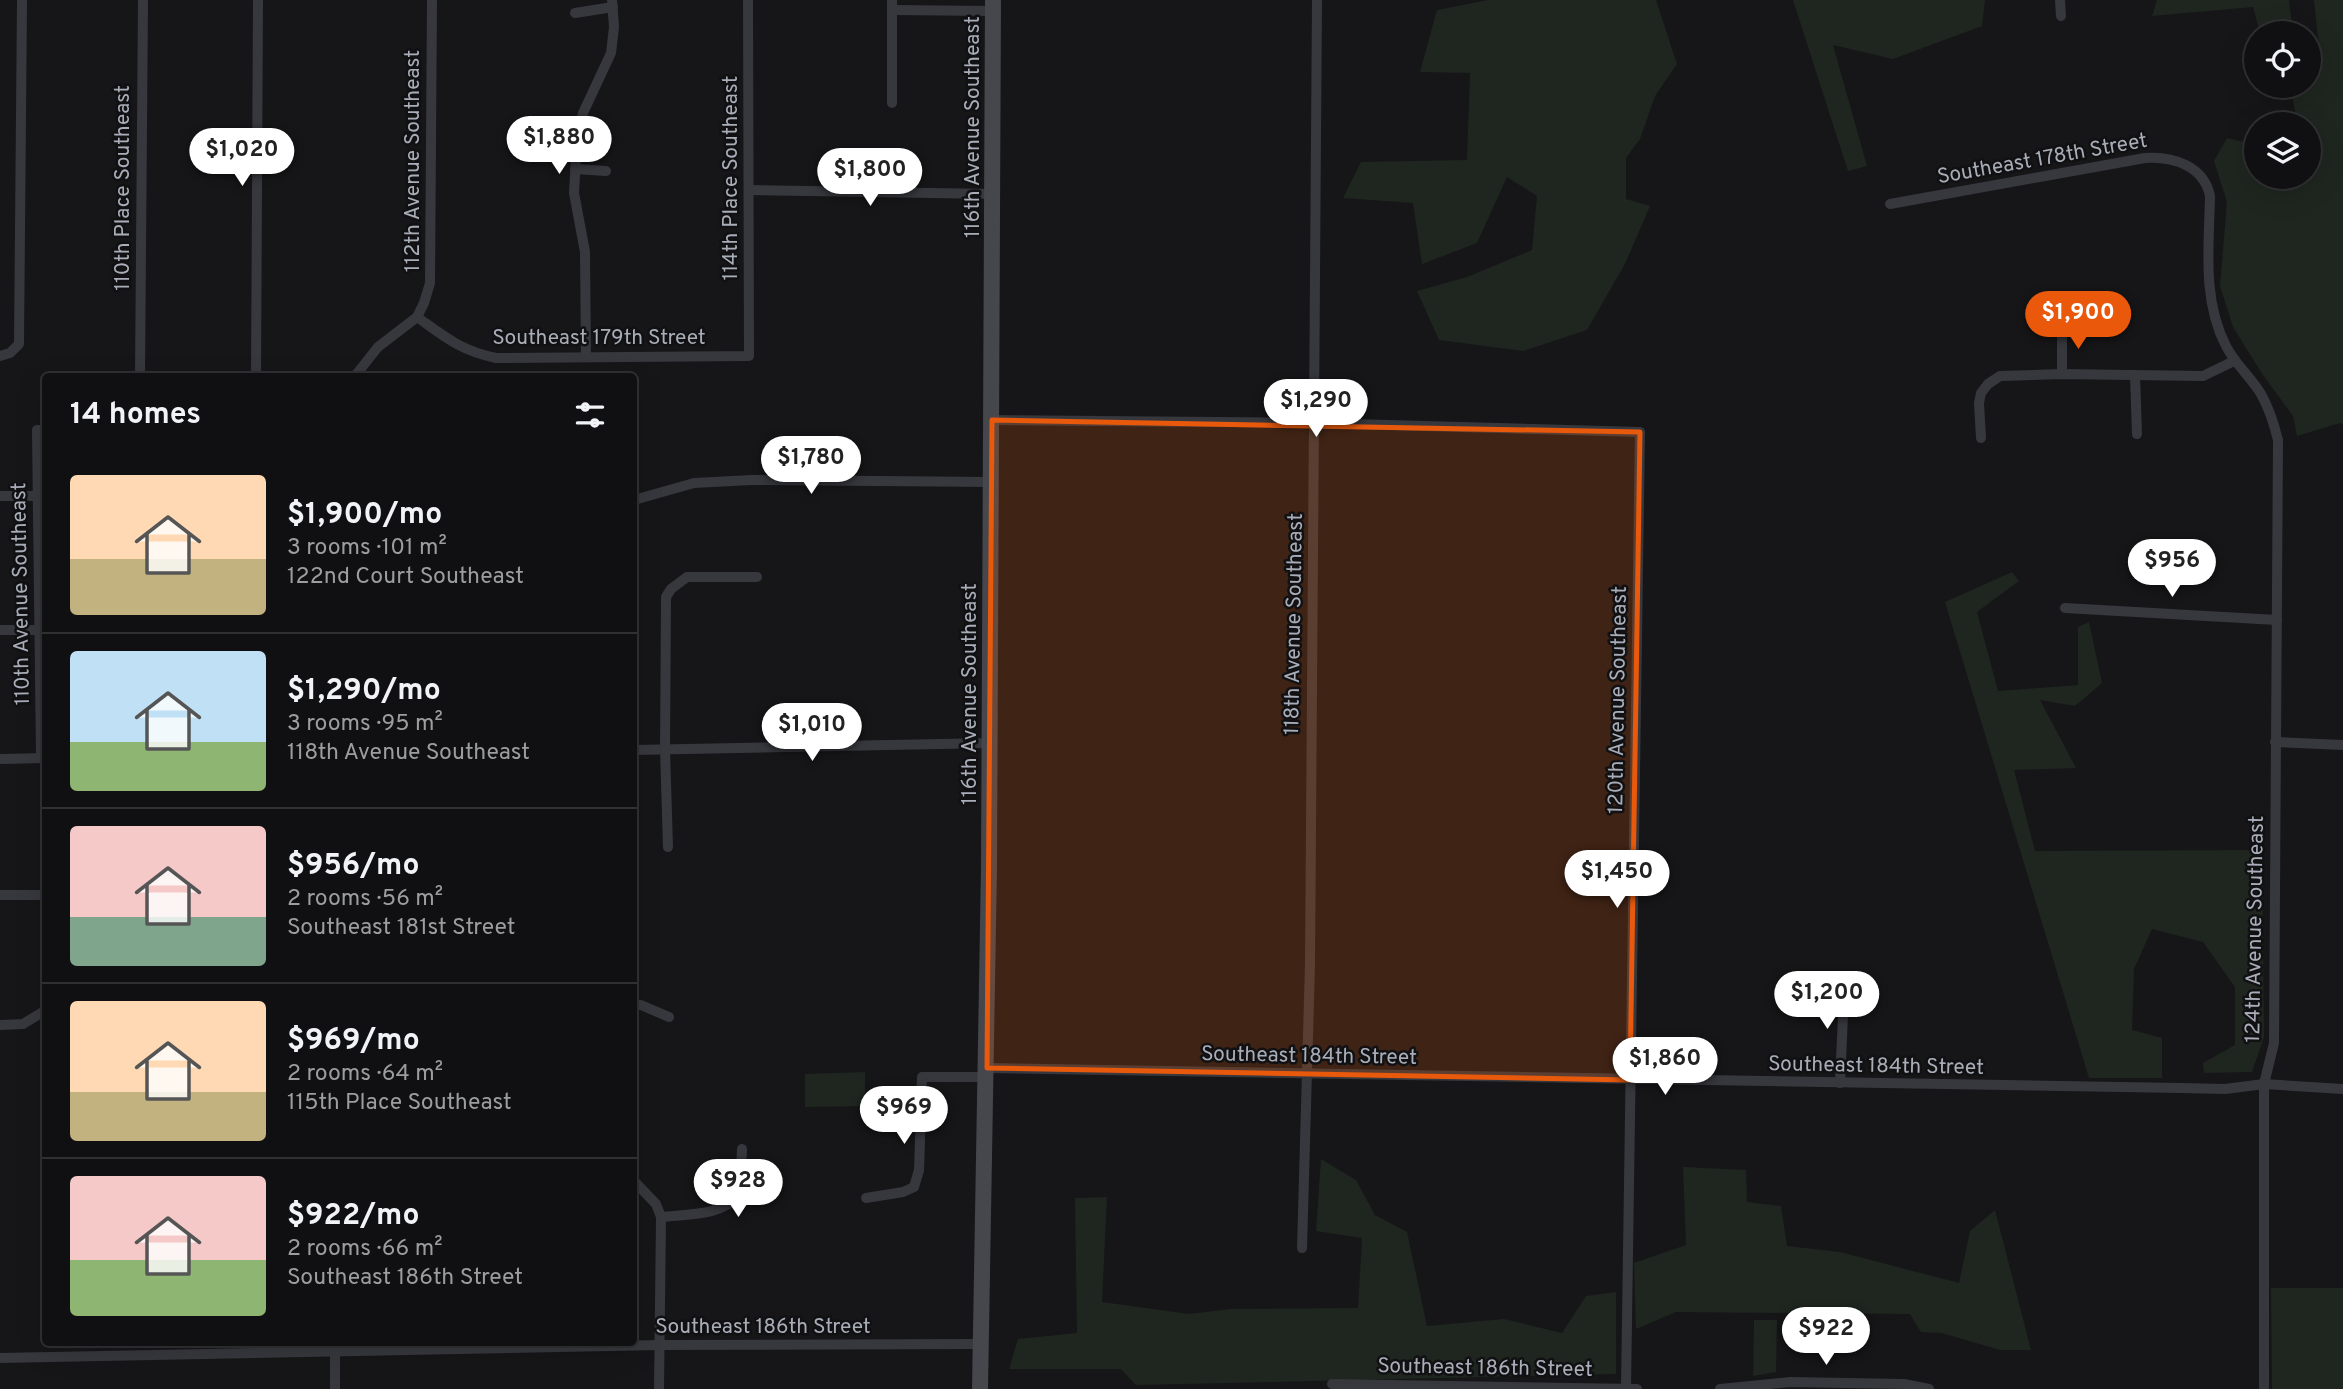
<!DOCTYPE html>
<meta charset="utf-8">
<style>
:root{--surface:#101012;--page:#1e1e20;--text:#f1f3f6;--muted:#9c9d9f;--line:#303032;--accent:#ea580c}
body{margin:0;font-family:Overpass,sans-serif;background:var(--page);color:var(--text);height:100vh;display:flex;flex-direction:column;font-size:26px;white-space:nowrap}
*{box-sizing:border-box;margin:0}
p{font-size:23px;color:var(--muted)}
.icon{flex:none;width:38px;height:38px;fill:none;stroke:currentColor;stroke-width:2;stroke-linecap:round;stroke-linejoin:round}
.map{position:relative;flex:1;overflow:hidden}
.side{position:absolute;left:42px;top:373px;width:595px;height:973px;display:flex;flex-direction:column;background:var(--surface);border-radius:7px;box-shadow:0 7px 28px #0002,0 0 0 2px var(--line)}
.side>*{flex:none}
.tools{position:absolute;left:2244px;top:21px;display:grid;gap:14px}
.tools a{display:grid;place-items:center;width:77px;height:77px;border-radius:50%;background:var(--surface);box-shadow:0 7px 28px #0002,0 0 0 2px var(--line);font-size:35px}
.price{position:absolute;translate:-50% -60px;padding:0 16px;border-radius:24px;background:#fff;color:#222;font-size:23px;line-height:46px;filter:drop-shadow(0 2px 4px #0008)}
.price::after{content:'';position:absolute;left:50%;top:42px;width:21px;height:16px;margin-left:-10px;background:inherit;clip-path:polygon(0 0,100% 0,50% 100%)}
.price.selected{background:var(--accent);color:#fff}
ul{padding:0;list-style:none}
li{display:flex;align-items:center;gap:21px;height:175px;padding:0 28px}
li+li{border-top:2px solid var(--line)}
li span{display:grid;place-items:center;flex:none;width:196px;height:140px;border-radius:7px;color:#555}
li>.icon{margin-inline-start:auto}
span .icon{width:84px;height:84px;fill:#fffc;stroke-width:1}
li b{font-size:30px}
h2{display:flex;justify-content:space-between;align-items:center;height:84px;padding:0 28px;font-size:30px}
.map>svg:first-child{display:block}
</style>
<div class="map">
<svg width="2343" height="1389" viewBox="0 0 2343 1389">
<rect width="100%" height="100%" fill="#161618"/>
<g fill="#1e261f">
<polygon points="1488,0 1656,0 1677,64 1655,96 1640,139 1626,158 1626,199 1650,206 1625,264 1587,330 1523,351 1439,340 1417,291 1467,277 1532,250 1537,196 1507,177 1477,243 1422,264 1413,203 1343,198 1361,162 1467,160 1470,73 1420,72 1437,10"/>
<polygon points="1793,0 1985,0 1982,26 1893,59 1833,45 1867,166 1848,171"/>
<polygon points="2157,0 2289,0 2293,33 2260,33 2253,7 2152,16"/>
<polygon points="2314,0 2343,0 2343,425 2340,423 2297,436 2293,416 2261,372 2233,327 2220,286 2227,202 2214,161 2227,138 2256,145 2256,177 2308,177 2308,124 2297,124 2291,86 2308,86 2308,56 2320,58"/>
<polygon points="2012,572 2019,581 1977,612 1998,691 2078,685 2078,627 2089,622 2102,683 2075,706 2040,700 2076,768 2014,770 2035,851 2262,850 2264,1037 2252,1072 2204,1073 2203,1063 2235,1045 2235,987 2203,942 2152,929 2134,969 2132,1030 2162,1038 2162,1078 2089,1078 1945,602"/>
<polygon points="865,1072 865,1106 805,1107 805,1074"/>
<polygon points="1321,1159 1356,1180 1375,1215 1407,1232 1427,1326 1504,1319 1562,1333 1586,1296 1616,1292 1616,1374 1136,1385 1121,1369 1009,1369 1018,1339 1077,1333 1075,1198 1107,1197 1102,1302 1189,1314 1230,1309 1358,1308 1362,1238 1316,1231"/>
<polygon points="1683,1167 1746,1170 1747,1202 1781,1206 1787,1246 1840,1252 1959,1283 1970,1231 1995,1210 2031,1350 2000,1350 1942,1333 1921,1332 1910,1314 1676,1312 1636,1329 1634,1263 1686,1245"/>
<polygon points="2271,1288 2343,1288 2343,1389 2272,1389"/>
<polygon points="1754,1320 1777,1320 1776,1372 1753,1376"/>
</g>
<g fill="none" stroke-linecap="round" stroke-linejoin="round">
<g stroke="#37383d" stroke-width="10">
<polyline points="892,0 892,103"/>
<polyline points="2060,0 2061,16"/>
<polyline points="892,10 993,11"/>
<polyline points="575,13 613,7"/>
<polyline points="575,169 606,171"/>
<polyline points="749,190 992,194"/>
<path d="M 1890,204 L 2145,158 C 2173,156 2204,166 2210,196 C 2209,246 2202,300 2226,346 C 2235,364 2251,377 2261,394 C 2269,408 2274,424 2278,440 L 2274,1043 L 2264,1084 L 2264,1389"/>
<path d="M 417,317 C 445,337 461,351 496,358 L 749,356 L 748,0"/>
<polyline points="2062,329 2062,374"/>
<polyline points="0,356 10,353 19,344 22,0"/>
<polyline points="586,356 585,252 574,193 577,139 583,113 611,53 614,27 612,0"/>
<polyline points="2135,375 2137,434"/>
<polyline points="140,376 143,0"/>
<polyline points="256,376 258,0"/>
<polyline points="355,376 378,347 417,317 424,303 430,283 432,0"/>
<polyline points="992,420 1315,423 1640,432 1626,1389"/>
<polyline points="1981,438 1979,403 1981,393 1988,384 2000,376 2062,374 2203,376 2234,361"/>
<polyline points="0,496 38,496"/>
<polyline points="634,500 694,483 752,480 991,482"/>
<polyline points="2065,608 2277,620"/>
<polyline points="0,630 46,630"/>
<polyline points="2275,742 2343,745"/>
<polyline points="634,750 991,743"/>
<polyline points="41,758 37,430 46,430"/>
<polyline points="0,759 46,758"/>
<polyline points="668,847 665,750 666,597 671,589 687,577 757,577"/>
<polyline points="0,895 46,895"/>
<polyline points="634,1005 641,1005 669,1017"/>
<polyline points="0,1025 23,1024 46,1010"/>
<polyline points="987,1068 2181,1088 2225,1089 2264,1084 2343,1089"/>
<polyline points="1840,1083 1843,1015 1854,989"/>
<polyline points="634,1181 656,1204 661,1217 659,1389"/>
<polyline points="866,1198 903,1192 914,1187 919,1170 922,1077 987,1077"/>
<path d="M 661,1217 C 688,1214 719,1216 740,1196 L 742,1149"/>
<polyline points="1302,1248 1310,965 1317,0"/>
<polyline points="335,1342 335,1389"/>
<polyline points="0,1358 660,1345 980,1344"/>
<polyline points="1332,1384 1637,1389"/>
<polyline points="1720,1389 1790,1382 1904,1384 1929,1389"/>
</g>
<polyline stroke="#45474d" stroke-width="16" points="980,1389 989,867 993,0"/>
</g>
<path fill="#e8590c" fill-opacity="0.2" stroke="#e8590c" stroke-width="5" stroke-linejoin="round" d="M 992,420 L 1640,432 L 1630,1080 L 987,1068 Z"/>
<g text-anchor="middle" stroke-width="5" stroke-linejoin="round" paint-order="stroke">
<g font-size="21" fill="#a8adb8" stroke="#111113">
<text transform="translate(972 127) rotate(-90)" y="7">116th Avenue Southeast</text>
<text transform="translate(2042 158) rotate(-10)" y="7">Southeast 178th Street</text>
<text transform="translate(412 161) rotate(-90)" y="7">112th Avenue Southeast</text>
<text transform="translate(730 178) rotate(-90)" y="7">114th Place Southeast</text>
<text transform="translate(122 188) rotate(-90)" y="7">110th Place Southeast</text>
<text x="599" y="344">Southeast 179th Street</text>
<text transform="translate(20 594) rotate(-91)" y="7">110th Avenue Southeast</text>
<text transform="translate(1293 624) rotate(-89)" y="7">118th Avenue Southeast</text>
<text transform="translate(969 694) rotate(-90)" y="7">116th Avenue Southeast</text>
<text transform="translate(1617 700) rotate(-89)" y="7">120th Avenue Southeast</text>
<text transform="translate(2254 929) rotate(-89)" y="7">124th Avenue Southeast</text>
<text transform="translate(1309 1055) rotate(1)" y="7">Southeast 184th Street</text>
<text transform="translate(1876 1065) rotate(1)" y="7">Southeast 184th Street</text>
<text x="763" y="1333">Southeast 186th Street</text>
<text transform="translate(1485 1367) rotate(1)" y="7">Southeast 186th Street</text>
</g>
</g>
</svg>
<div class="tools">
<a><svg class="icon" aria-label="locate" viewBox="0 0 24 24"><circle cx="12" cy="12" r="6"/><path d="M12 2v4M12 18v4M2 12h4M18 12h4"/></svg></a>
<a><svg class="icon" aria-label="layers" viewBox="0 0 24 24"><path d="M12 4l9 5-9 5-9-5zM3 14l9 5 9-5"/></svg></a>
</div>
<b class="price" style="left:559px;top:176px">$1,880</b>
<b class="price" style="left:242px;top:188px">$1,020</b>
<b class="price" style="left:870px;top:208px">$1,800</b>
<b class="price selected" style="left:2078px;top:351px">$1,900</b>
<b class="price" style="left:1316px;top:439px">$1,290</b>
<b class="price" style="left:811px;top:496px">$1,780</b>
<b class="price" style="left:2172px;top:599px">$956</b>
<b class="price" style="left:812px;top:763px">$1,010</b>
<b class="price" style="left:1617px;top:910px">$1,450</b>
<b class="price" style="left:1827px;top:1031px">$1,200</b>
<b class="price" style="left:1665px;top:1097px">$1,860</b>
<b class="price" style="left:904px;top:1146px">$969</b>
<b class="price" style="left:738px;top:1219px">$928</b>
<b class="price" style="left:1826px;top:1367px">$922</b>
<section class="side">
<h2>14 homes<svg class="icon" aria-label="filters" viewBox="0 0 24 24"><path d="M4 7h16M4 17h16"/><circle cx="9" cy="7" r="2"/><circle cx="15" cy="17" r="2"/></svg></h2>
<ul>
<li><span style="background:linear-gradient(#ffd9b3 60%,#c2b280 0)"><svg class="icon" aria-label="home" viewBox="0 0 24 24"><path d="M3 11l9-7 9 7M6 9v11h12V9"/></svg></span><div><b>$1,900/mo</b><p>3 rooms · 101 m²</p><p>122nd Court Southeast</p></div></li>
<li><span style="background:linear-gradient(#bfe0f5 65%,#8fb573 0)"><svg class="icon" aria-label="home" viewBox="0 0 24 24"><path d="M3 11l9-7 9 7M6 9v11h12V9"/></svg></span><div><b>$1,290/mo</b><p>3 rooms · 95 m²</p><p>118th Avenue Southeast</p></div></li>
<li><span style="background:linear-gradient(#f6c9c9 65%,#7fa58c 0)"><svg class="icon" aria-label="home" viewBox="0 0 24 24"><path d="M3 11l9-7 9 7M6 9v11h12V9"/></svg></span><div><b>$956/mo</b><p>2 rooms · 56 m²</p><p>Southeast 181st Street</p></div></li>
<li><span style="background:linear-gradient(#ffd9b3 65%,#c2b280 0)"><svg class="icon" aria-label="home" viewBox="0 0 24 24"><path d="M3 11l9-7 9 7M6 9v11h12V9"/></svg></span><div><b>$969/mo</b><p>2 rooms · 64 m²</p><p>115th Place Southeast</p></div></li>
<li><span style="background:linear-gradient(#f6c9c9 60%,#8fb573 0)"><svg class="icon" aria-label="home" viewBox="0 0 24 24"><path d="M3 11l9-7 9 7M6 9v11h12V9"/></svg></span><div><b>$922/mo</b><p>2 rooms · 66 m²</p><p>Southeast 186th Street</p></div></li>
</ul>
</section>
</div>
